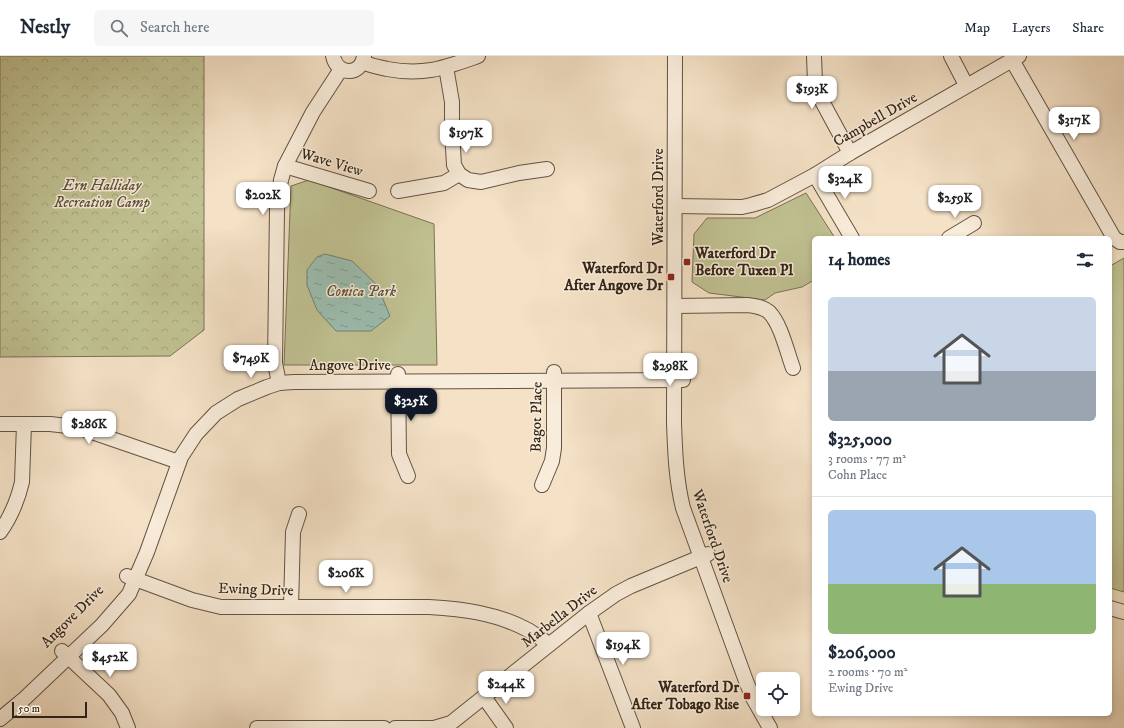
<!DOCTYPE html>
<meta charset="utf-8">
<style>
:root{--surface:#fff;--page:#f6f6f7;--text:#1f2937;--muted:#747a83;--line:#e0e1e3;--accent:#111827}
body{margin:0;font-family:"IM FELL DW Pica",serif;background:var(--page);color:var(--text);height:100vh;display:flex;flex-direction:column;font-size:15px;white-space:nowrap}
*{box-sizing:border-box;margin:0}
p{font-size:13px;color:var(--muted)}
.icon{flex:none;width:22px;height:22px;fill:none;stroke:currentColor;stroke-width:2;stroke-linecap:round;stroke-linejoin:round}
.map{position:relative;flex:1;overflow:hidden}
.panel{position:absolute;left:812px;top:180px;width:300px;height:480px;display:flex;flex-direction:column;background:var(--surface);border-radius:6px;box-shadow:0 2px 6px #0003}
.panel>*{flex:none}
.fabs{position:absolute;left:756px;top:616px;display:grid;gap:8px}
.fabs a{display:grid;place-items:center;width:44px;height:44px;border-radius:6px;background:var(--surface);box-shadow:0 2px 6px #0003;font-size:20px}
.scale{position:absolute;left:12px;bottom:10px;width:75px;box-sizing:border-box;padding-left:4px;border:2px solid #332417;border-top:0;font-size:11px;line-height:14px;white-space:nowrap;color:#332417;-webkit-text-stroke:3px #f8ecda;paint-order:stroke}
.price{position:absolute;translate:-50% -34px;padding:0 9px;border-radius:8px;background:#fff;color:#222;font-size:13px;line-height:26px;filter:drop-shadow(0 1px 2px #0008)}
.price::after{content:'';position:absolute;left:50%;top:24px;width:12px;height:9px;margin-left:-6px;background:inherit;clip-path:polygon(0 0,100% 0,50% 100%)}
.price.selected{background:var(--accent);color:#fff}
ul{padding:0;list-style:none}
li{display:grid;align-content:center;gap:8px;height:212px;padding:0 16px}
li+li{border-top:1px solid var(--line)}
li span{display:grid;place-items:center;height:124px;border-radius:6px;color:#555}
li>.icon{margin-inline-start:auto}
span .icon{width:72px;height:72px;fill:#fffc;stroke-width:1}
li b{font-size:17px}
h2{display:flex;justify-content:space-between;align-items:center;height:48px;padding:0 16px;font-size:17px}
header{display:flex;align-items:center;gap:24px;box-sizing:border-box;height:56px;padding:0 20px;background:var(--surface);border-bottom:1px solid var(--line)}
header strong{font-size:19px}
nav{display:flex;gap:22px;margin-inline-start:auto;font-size:14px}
.search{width:280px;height:36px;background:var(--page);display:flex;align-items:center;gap:10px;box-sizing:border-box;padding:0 14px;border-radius:6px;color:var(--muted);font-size:15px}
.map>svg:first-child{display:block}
</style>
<header>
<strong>Nestly</strong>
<div class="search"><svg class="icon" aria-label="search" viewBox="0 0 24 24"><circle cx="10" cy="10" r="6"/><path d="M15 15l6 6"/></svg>Search here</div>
<nav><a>Map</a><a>Layers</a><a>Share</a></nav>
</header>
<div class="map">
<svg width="1124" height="672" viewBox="0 0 1124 672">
<defs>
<pattern id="forest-crowns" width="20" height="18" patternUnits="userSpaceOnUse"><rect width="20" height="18" fill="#c0c192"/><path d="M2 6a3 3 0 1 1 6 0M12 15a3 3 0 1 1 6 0" fill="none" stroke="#a5a67d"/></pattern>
<pattern id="water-ripples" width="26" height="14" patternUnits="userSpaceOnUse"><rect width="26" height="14" fill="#9cbeb1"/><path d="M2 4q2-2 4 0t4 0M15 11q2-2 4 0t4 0" fill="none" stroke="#809a8f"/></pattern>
</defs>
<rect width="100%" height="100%" fill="#f4e1c6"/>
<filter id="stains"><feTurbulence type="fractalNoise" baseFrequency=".005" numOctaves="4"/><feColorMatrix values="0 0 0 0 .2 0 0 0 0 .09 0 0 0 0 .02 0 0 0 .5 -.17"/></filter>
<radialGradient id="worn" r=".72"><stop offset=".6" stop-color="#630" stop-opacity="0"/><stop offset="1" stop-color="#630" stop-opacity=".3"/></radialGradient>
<polygon fill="url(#forest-crowns)" stroke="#7a7254" points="0,0 204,0 204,274 170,300 0,301"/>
<g fill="#c0c192" stroke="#7a7254">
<polygon points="309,124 434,168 437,309 284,309 291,130"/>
<polygon points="806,137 835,182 814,182 814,224 802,231 775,237 765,244 709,237 692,226 694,178 707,162 755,162"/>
<polygon points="1124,202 1124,536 1110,532 1110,210"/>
</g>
<polygon fill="url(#water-ripples)" stroke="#728073" points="325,198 352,205 377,229 390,260 371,275 336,275 317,254 307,229 307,214 317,201"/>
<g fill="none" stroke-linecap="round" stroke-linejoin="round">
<defs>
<g id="minor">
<path d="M 333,0 C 337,20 361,20 364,0"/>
<path d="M 675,0 L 674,367 C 675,395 676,424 683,452 L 746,625 L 753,642 L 770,672"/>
<polyline points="814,0 815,26 817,36 850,97"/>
<polyline points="951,0 966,29"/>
<polyline points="1012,4 1114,182 1120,186 1124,186"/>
<path d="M 363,6 C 371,10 379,11 387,13 C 424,20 444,12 478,0"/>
<polyline points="446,11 452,46 452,75 454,109 459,118 468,124 481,126 519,117 547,113"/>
<polyline points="285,110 369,135"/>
<polyline points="815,119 852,182"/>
<polyline points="398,135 444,127 459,118"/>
<polyline points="675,150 742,151 751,149 768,144 815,119 850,97 1019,0"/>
<polyline points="949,182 974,167"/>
<path d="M 675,250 L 748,249 C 755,250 763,251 769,256 C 781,268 787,296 793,312"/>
<polyline points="398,318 399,398 408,420"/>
<polyline points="279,327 275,307 277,153 281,124 285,110 313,56 341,13"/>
<polyline points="0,368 50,368 77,371 179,406"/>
<polyline points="542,429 552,405 554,392 554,316"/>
<path d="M 0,476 C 10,462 18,443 22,426 L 24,368"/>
<path d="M 127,520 L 192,544 L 221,551 L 429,551 C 463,553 495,557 526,573 C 534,577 541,583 549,588"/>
<polyline points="291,551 293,476 299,458"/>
<polyline points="1110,552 1124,556"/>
<polyline points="589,557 633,672"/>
<polyline points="62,595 109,639 122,657 128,672"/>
<polyline points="484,641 506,672"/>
<polyline points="0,663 23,644 102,569 129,538 147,496 181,401 196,378 216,357 238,343 267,331 279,327 294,326 683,324"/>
<polyline points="257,672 384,672"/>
<polyline points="395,672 434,672 451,667 589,557 616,538 631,530 708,498"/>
</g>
</defs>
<use href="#minor" stroke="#635343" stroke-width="16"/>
<use href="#minor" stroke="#f8ecda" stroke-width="14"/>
</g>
<g fill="#8f2418" stroke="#f8ecda" stroke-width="1.5">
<rect x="683" y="202" width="8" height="8" rx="2"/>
<rect x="667" y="217" width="8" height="8" rx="2"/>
<rect x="743" y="636" width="8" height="8" rx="2"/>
</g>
<g text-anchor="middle" stroke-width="3" stroke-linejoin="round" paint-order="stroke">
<g font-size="15" fill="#332417" stroke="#f8ecda">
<text transform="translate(875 63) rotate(-30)" y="5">Campbell Drive</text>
<text transform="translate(332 106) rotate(17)" y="5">Wave View</text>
<text transform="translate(658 141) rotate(-90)" y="5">Waterford Drive</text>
<text x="350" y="314">Angove Drive</text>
<text transform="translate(536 361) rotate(-89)" y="5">Bagot Place</text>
<text transform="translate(713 480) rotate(71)" y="5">Waterford Drive</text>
<text transform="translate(256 533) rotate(2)" y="5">Ewing Drive</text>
<text transform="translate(72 560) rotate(-45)" y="5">Angove Drive</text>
<text transform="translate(559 560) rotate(-38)" y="5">Marbella Drive</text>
</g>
<g font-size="15" font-style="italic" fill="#5d533c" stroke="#f8ecda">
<text x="102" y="134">Ern Halliday<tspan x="102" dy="17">Recreation Camp</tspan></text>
<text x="361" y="240">Conica Park</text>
</g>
<g font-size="15" font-weight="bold" fill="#332417" stroke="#f8ecda" text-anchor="end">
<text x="695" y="202" text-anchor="start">Waterford Dr<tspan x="695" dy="17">Before Tuxen Pl</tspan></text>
<text x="663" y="217">Waterford Dr<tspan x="663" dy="17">After Angove Dr</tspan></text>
<text x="739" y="636">Waterford Dr<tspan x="739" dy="17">After Tobago Rise</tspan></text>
</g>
</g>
<rect width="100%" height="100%" filter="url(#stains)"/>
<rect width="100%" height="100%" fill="url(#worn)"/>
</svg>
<div class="fabs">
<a><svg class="icon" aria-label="locate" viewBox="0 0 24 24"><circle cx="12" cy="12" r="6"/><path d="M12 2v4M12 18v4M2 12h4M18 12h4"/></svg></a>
</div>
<div class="scale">50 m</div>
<b class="price" style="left:812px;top:54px">$193K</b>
<b class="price" style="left:1074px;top:85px">$317K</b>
<b class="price" style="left:466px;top:98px">$197K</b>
<b class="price" style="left:845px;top:144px">$324K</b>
<b class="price" style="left:263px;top:160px">$202K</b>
<b class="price" style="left:955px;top:163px">$259K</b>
<b class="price" style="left:251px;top:323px">$749K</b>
<b class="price" style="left:670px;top:331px">$298K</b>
<b class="price selected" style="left:411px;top:366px">$325K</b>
<b class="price" style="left:89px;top:389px">$286K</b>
<b class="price" style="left:346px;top:538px">$206K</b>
<b class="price" style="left:623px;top:610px">$194K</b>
<b class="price" style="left:110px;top:622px">$452K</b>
<b class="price" style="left:506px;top:649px">$244K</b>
<section class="panel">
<h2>14 homes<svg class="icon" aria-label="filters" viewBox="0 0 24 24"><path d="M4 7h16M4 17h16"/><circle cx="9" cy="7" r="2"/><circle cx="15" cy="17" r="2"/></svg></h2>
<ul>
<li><span style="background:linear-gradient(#c9d6e8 60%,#9aa5b1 0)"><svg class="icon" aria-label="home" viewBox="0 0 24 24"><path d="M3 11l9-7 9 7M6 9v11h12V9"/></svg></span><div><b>$325,000</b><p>3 rooms · 77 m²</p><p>Cohn Place</p></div></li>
<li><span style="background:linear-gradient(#a9c7e8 60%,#8fb573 0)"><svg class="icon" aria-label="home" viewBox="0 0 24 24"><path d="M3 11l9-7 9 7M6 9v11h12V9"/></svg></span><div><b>$206,000</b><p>2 rooms · 70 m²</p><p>Ewing Drive</p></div></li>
</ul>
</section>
</div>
